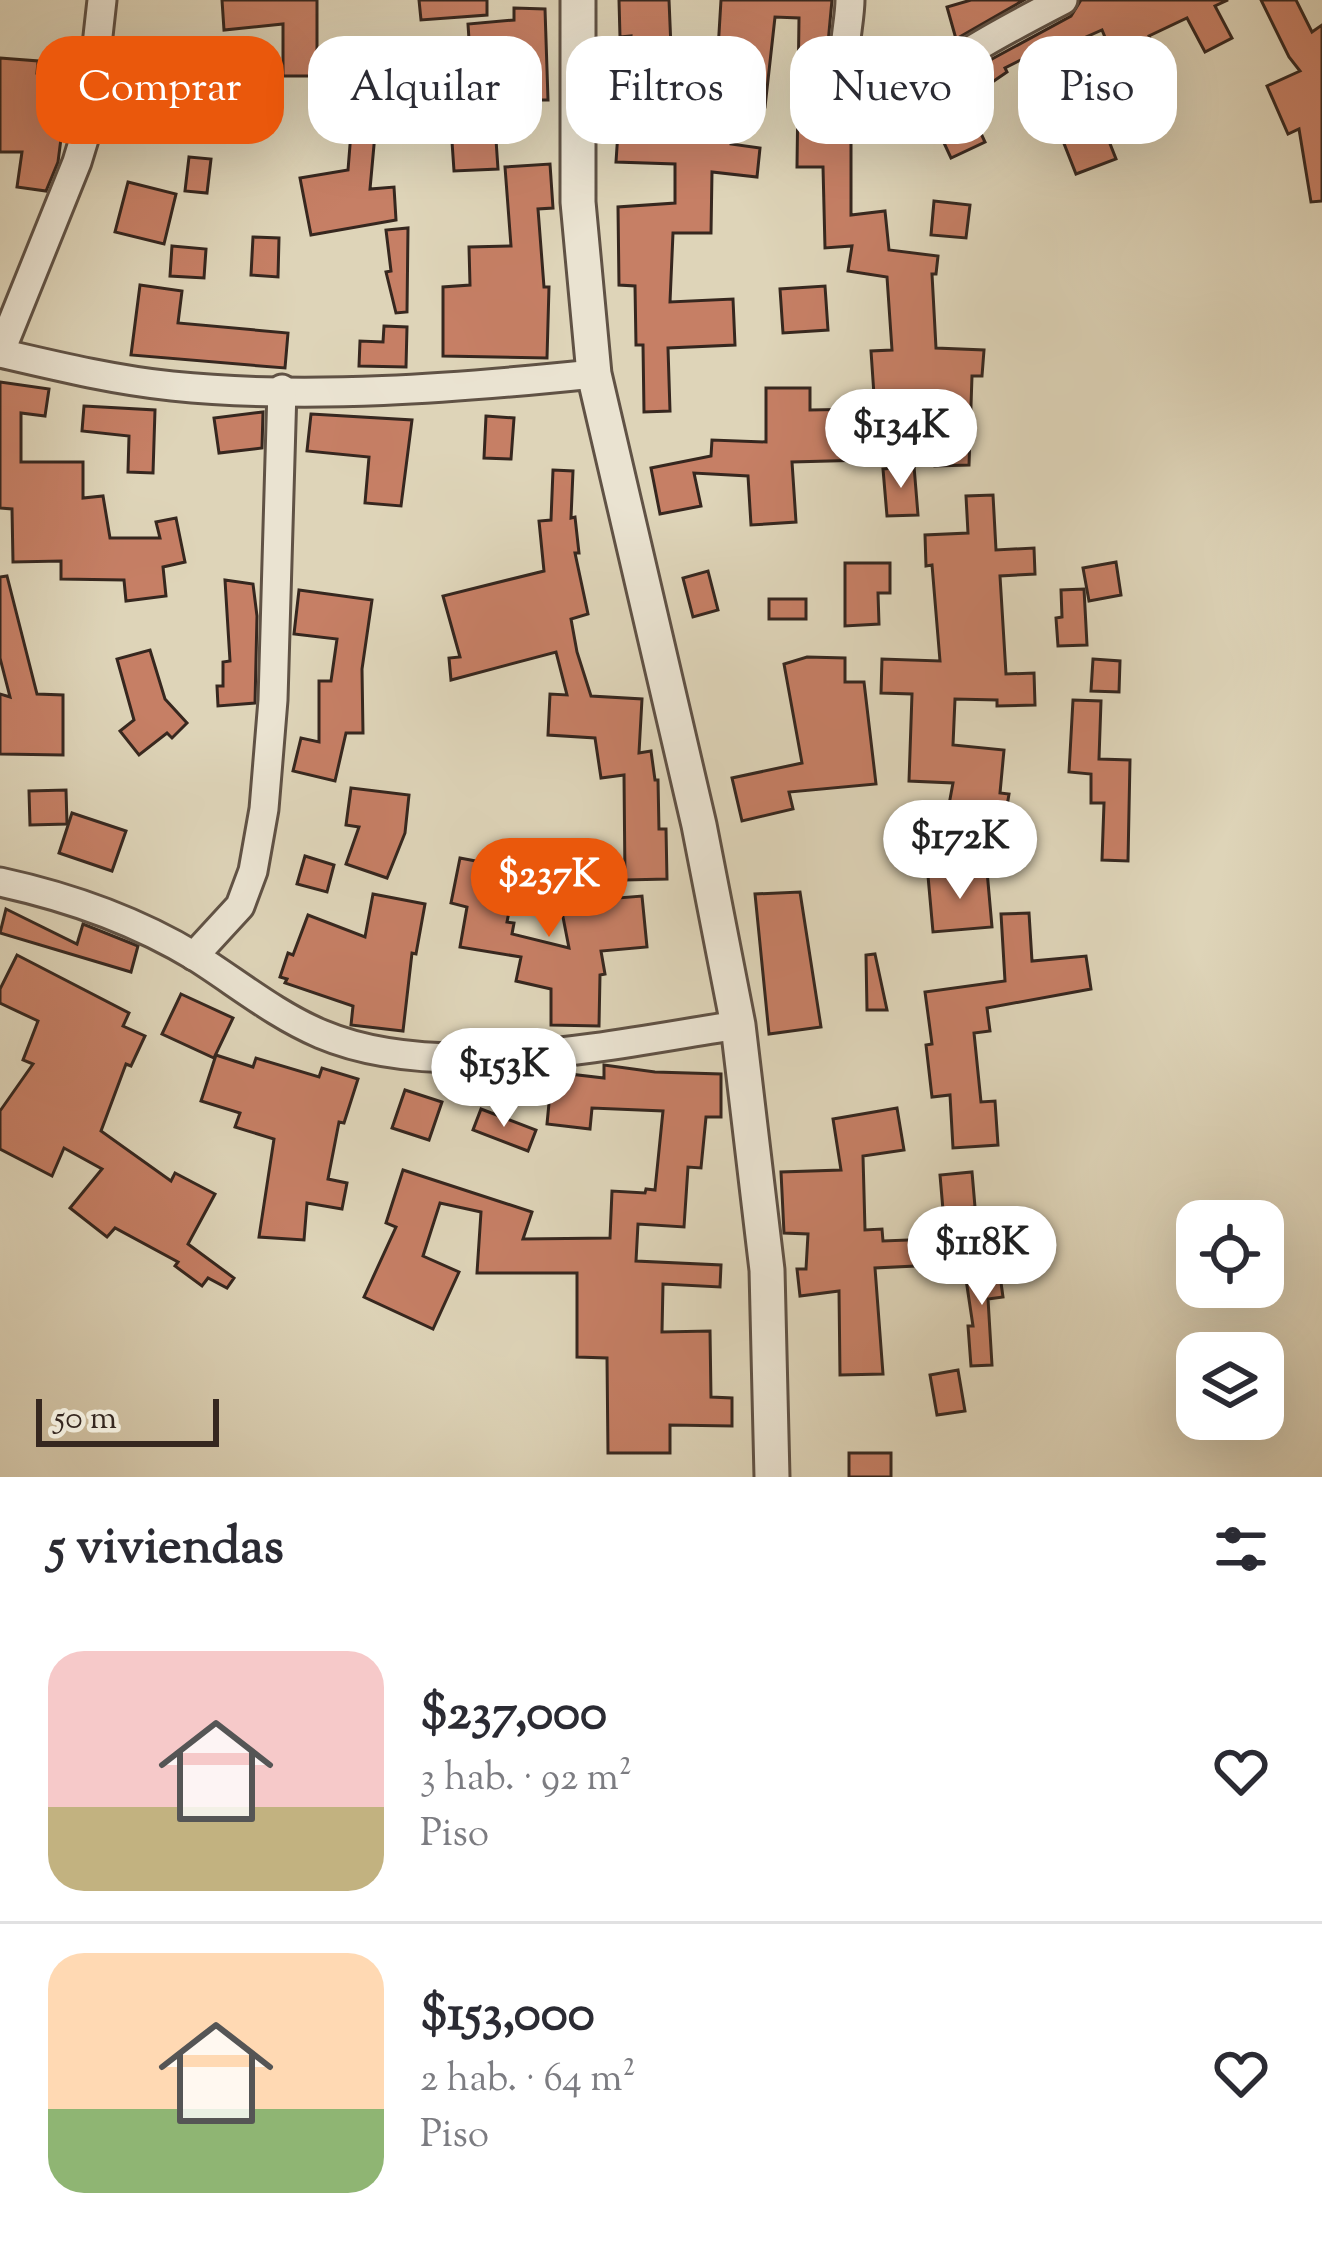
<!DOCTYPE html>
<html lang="es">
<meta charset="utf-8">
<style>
:root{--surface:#fff;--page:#f2f2f3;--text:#2b2b33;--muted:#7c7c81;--line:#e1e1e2;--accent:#ea580c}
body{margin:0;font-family:"Sorts Mill Goudy",serif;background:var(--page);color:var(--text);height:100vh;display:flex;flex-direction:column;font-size:45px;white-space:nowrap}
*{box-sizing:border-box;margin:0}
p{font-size:39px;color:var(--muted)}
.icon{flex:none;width:66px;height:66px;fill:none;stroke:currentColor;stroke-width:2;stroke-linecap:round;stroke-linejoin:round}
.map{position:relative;height:1477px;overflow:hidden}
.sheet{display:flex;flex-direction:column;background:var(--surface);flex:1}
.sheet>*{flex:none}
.banner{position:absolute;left:36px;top:36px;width:1251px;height:108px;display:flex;gap:24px}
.controls{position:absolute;left:1176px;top:1200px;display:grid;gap:24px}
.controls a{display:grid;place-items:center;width:108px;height:108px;border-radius:24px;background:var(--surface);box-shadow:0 12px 48px #0002;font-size:60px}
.scale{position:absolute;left:36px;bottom:30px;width:183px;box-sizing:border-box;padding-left:12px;border:6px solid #36271f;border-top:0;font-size:33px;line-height:42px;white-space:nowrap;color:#36271f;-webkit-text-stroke:9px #eae3d1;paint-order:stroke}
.price{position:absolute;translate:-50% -102px;padding:0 27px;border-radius:42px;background:#fff;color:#222;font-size:39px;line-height:78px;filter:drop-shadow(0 3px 6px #0008)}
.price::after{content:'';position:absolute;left:50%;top:72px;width:36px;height:27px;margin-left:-18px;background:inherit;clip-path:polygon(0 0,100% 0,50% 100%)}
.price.active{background:var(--accent);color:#fff}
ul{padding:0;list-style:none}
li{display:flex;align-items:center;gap:36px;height:300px;padding:0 48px}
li+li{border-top:3px solid var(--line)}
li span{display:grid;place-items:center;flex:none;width:336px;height:240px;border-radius:36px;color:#555}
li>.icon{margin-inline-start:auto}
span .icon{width:144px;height:144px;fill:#fffc;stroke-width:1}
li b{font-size:51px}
h2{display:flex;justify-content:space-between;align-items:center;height:144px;padding:0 48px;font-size:51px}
.chip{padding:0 42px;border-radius:36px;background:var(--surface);box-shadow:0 12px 48px #0002;font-size:42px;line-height:108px}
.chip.active{background:var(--accent);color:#fff}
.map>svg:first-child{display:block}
</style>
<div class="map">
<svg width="1322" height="1477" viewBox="0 0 1322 1477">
<rect width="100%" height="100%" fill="#ded4b8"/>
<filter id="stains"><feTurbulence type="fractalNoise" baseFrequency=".00167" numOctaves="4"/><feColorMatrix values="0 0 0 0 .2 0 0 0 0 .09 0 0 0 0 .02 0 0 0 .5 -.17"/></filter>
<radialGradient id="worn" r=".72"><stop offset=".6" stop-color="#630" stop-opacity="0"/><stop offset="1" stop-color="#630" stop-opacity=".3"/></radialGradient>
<g fill="#c67f65" stroke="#36271f" stroke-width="3">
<polygon points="222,0 317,0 317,76 283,76 283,24 224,30"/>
<polygon points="419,0 487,0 487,15 421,20"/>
<polygon points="619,0 669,0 671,47 718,50 721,0 832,0 826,65 833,100 848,117 892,116 888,142 851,137 851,215 885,211 889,250 938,256 936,274 932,274 936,348 984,350 982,376 972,376 969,465 935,466 937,391 874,395 871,351 892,350 887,277 848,271 852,246 825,248 823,167 797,167 799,18 775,17 765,107 732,106 731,144 760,148 757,177 712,172 711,233 673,233 670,302 733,299 735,345 668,348 670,411 644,412 643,345 636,345 635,286 619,285 618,207 675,203 675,164 616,162 618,132 625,132 631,36 620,37"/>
<polygon points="971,0 1024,0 956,39 947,7"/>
<polygon points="1081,0 1228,0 1215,6 1232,38 1205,52 1187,18 1149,36 1165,72 1126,88 1102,30 1066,46 1070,53 1048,65 1040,50 1005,68 1007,72 988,85 991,90 963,108 949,88 992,59 1071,16"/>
<polygon points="1261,0 1296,0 1312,32 1322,25 1322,201 1311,202 1299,129 1288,134 1267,86 1300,71 1289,57"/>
<polygon points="514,8 545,9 548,100 506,100 506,52 470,55 468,24 514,20"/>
<polygon points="114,53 162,54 161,125 106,124"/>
<polygon points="863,55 910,55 910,71 887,80 865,83"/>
<polygon points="0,58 38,61 37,73 76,75 70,122 63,123 58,162 46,191 17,187 22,152 0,152"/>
<polygon points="1092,98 1116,159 1076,174 1052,113"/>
<polygon points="971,112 985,142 951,158 937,128"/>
<polygon points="352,120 376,123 370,189 394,187 396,220 311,235 300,178 348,170"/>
<polygon points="495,125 498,169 454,171 451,127"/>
<polygon points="189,157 211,159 207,193 185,191"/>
<polygon points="550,164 553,208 538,209 544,287 549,287 547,358 443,356 443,287 470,285 469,247 511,246 505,167"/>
<polygon points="128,182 176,194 164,244 115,232"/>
<polygon points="934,201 970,205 966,238 931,235"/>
<polygon points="408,228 407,312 396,313 386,272 391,271 386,230"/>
<polygon points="253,237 279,238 278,277 251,275"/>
<polygon points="172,246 206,249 204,278 170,276"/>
<polygon points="140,285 182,291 178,323 288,333 285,368 131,355"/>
<polygon points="825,286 828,330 783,333 780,289"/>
<polygon points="384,326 407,327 406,367 359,366 360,341 383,342"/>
<polygon points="0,382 49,389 45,416 21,413 21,462 83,462 83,498 103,496 110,538 160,538 156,522 176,518 185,562 163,567 166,596 126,601 124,580 61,579 61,561 13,562 12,509 0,508"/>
<polygon points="766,388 810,388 810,410 865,409 866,460 792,462 796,522 751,525 748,476 694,473 701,506 660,514 651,468 711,456 712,440 766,442"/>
<polygon points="84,406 155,410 153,473 128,472 129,436 82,431"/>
<polygon points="263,412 262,448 219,453 214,418"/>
<polygon points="311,414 412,420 401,506 365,503 369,457 307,451"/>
<polygon points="486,416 514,418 511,459 484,458"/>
<polygon points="914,466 918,515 887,516 883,469"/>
<polygon points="553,470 573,471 571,518 575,517 579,553 575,553 588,614 571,619 577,652 591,696 642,699 639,753 651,751 655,780 658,780 659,829 666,829 667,879 625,880 624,775 601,778 595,738 548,735 550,694 567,695 556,652 451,680 449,658 460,657 443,596 544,571 539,521 551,520"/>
<polygon points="993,495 996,550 1034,548 1035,574 1000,576 1006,674 1034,673 1035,705 997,706 997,700 955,699 953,745 1004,750 1000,793 1009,794 1005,818 948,810 953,783 909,781 912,694 881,693 882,659 940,661 932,565 926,566 925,535 968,533 966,496"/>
<polygon points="1116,562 1121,595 1089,601 1083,568"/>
<polygon points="845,563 890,563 890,593 878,593 879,624 845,626"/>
<polygon points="708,571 718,610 693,617 683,578"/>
<polygon points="7,576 37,694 63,695 63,755 0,754 0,694 10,697 0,658 0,577"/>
<polygon points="225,580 253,584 257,616 255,703 218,706 217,686 223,686 223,662 230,661"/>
<polygon points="1084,589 1087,645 1058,646 1056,618 1062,617 1061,590"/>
<polygon points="299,590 372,600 362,669 363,733 346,733 335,781 293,771 301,738 319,742 319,681 331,681 337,639 294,634"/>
<rect x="769" y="599" width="37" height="20"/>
<polygon points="150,650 165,699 187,723 172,738 167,733 139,755 120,731 134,720 117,659"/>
<polygon points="807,657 845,658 845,682 864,682 876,784 789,792 793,809 742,821 732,778 802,763 784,664"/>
<polygon points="1093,659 1120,661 1119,692 1091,691"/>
<polygon points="1073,700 1101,701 1099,759 1130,760 1128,861 1102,860 1104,803 1091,803 1091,774 1069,772"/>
<polygon points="351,788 409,795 405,833 387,878 346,864 359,827 346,825"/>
<polygon points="66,790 67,824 30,825 29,791"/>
<polygon points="72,813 126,831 112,871 59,853"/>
<polygon points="305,856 334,865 327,892 297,884"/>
<polygon points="460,858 507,867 505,879 515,881 507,922 514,923 512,934 569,948 562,912 606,904 605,899 642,896 647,947 601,951 605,974 600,975 599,1026 551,1025 551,989 516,981 521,957 460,947 467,907 451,903"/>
<polygon points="987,871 992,927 933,932 928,876"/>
<polygon points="800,892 821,1027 769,1034 755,894"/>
<polygon points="373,894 425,904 416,954 412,953 403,1031 351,1025 353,1006 285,983 287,979 280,977 288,953 293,955 308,915 365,937"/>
<polygon points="6,909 77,944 83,924 138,946 131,972 0,933"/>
<polygon points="1029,913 1032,961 1086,956 1091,989 987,1008 990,1031 974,1033 981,1102 995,1101 998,1145 953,1148 950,1095 932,1097 926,1045 932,1044 925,992 1005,981 1001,914"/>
<polygon points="875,954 887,1010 867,1010 866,955"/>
<polygon points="17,955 129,1013 123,1026 145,1036 131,1066 126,1064 101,1131 171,1181 175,1173 215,1194 188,1244 234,1278 227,1288 208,1278 202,1286 175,1266 178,1262 115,1228 107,1237 70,1208 102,1169 64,1148 52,1176 0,1149 0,1111 33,1064 23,1060 38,1021 0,1003 0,989"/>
<polygon points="181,994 233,1018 214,1058 162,1034"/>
<polygon points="216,1055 253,1067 256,1058 319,1077 322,1068 358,1079 344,1123 339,1122 328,1179 347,1183 342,1209 307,1203 304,1240 259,1237 274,1139 235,1127 240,1113 201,1101"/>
<polygon points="604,1065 655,1072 721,1074 721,1117 706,1117 701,1168 688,1167 684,1227 638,1224 636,1261 721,1265 720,1287 663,1284 662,1332 710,1331 711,1397 732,1398 732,1426 670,1425 670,1453 608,1453 607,1358 577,1357 577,1273 477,1273 481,1212 440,1203 423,1256 459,1272 433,1329 364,1297 396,1227 386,1223 403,1170 532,1212 523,1239 610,1238 612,1191 645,1193 646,1189 655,1190 663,1111 592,1108 590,1129 547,1124 552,1072 604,1078"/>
<polygon points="405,1090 442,1102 429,1140 392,1128"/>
<polygon points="897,1108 904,1150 863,1156 865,1230 882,1229 883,1241 934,1239 932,1217 956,1214 957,1264 875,1268 883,1374 840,1375 839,1291 800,1296 797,1269 806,1269 808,1234 784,1233 781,1172 841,1170 833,1119"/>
<polygon points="481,1109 536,1130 528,1151 473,1130"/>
<polygon points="972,1172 975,1207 943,1210 940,1175"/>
<polygon points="998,1261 1003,1297 988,1299 992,1365 971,1366 968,1326 973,1326 964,1266"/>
<polygon points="958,1370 965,1411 937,1415 930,1375"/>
<rect x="849" y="1453" width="42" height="24"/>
</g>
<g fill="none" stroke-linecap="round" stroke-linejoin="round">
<defs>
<g id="minor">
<path d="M 850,0 C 850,29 834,76 855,101 C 914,102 926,79 972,50 C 1001,32 1032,16 1063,0"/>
<path d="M 0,353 C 56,366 114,380 172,386 C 309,400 457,388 594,374"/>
<polyline points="0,353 77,162 88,126 102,0"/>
<path d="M 0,882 C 69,897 135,920 196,957 C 237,983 276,1015 321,1034 C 439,1084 614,1044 738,1025"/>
<polyline points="194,956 240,906 253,871 264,809 273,700 282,389"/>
</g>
<polyline id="tertiary" points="578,0 578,202 594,374 699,825 738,1025 767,1270 772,1477"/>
</defs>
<use href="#minor" stroke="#605245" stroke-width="33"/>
<use href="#tertiary" stroke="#605245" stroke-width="39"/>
<use href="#minor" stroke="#eae3d1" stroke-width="27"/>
<use href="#tertiary" stroke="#eae3d1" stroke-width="33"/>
</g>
<rect width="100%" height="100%" filter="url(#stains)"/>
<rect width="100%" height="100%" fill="url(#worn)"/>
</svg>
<div class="controls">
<a><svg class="icon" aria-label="locate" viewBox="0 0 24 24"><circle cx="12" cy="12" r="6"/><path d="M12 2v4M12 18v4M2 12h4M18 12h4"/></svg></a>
<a><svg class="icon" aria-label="layers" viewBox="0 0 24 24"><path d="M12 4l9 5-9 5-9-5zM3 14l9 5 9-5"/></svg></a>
</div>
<div class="scale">50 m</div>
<b class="price" style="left:901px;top:491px">$134K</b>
<b class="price" style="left:960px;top:902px">$172K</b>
<b class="price active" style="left:549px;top:940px">$237K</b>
<b class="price" style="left:504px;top:1130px">$153K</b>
<b class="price" style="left:982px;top:1308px">$118K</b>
<div class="banner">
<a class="chip active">Comprar</a>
<a class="chip">Alquilar</a>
<a class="chip">Filtros</a>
<a class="chip">Nuevo</a>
<a class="chip">Piso</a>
</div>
</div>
<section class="sheet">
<h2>5 viviendas<svg class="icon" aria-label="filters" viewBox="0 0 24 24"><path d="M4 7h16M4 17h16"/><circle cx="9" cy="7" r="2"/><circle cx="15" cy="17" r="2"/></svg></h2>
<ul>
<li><span style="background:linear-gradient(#f6c9c9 65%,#c2b280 0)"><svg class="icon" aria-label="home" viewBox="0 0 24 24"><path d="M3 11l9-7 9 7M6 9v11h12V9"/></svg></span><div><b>$237,000</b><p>3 hab. · 92 m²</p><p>Piso</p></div><svg class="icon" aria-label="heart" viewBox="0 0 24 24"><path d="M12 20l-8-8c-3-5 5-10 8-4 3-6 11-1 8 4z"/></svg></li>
<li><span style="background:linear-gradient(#ffd9b3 65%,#8fb573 0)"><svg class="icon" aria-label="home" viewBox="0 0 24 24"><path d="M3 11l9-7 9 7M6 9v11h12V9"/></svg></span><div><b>$153,000</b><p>2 hab. · 64 m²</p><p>Piso</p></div><svg class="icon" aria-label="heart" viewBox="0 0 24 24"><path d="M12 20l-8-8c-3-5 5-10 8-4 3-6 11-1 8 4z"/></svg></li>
</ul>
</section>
